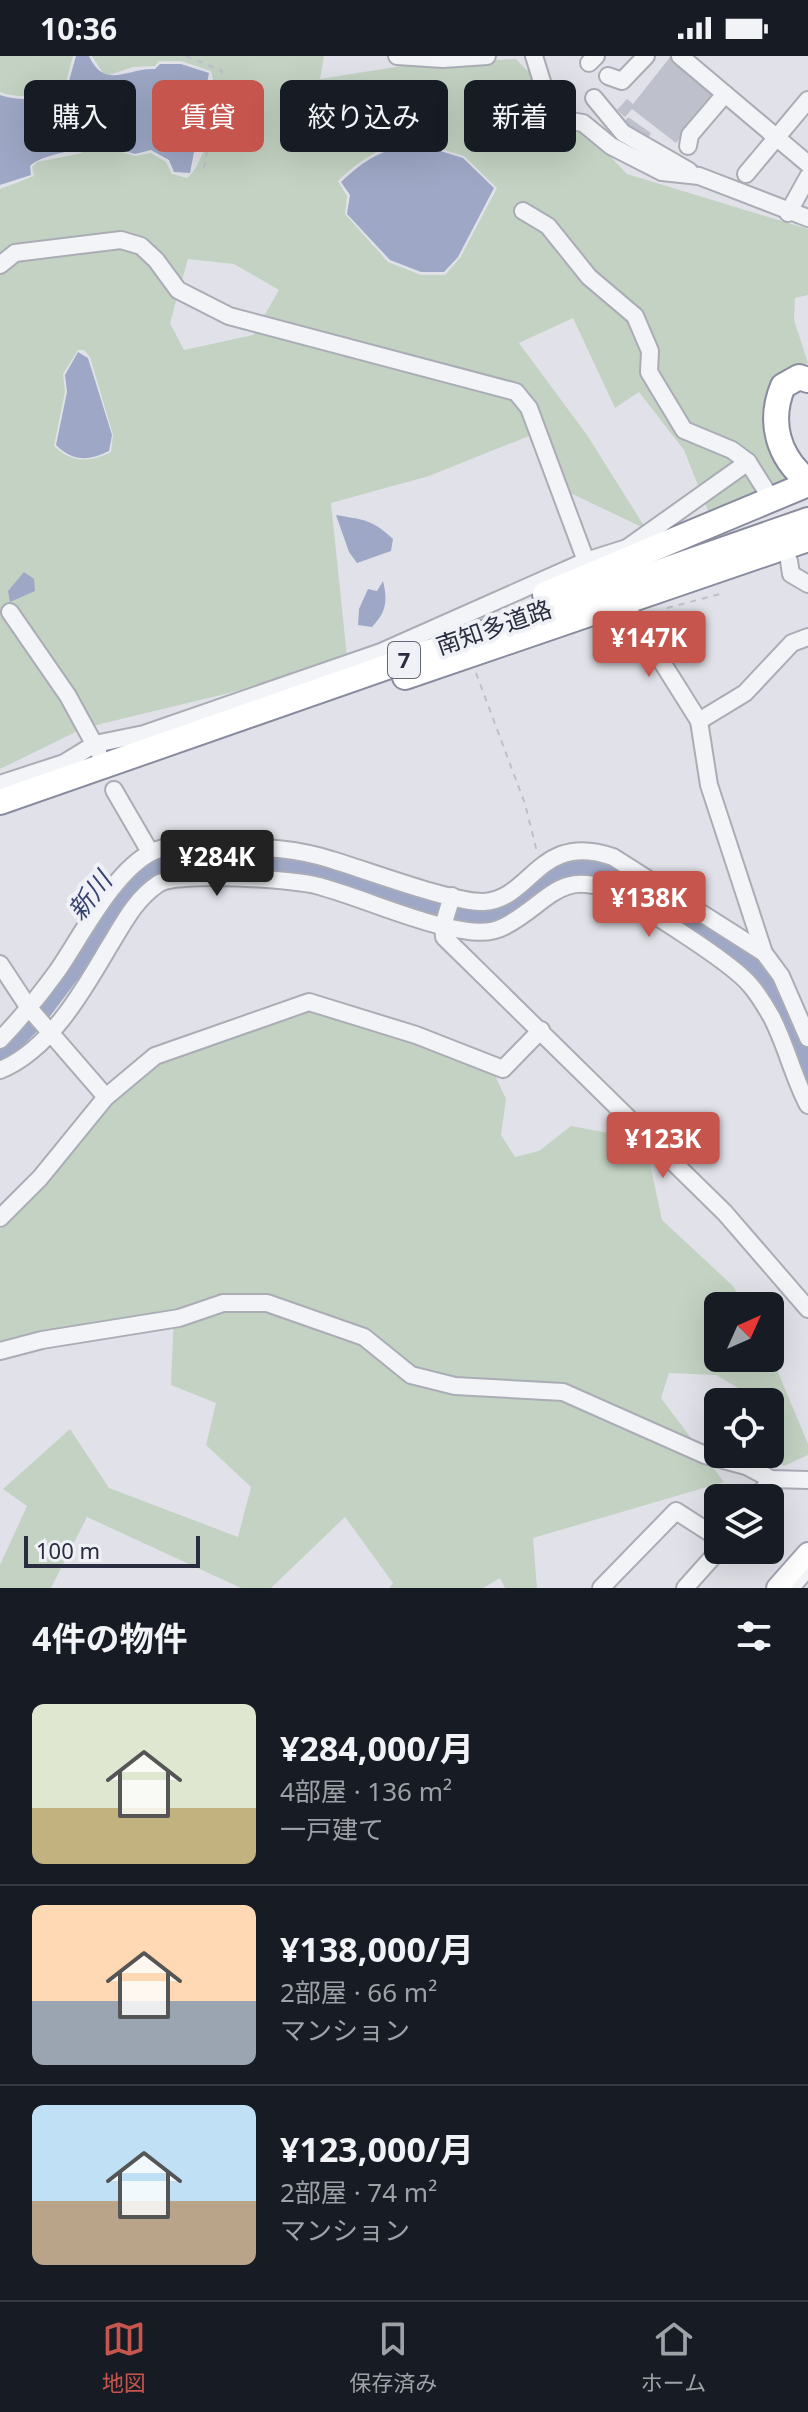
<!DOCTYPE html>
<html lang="ja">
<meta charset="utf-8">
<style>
:root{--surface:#171b24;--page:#20242c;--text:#f1f3f6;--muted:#9ea1a6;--line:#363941;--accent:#c6564d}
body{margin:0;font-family:"Noto Sans","Noto Sans JP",sans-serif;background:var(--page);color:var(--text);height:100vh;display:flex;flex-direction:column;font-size:30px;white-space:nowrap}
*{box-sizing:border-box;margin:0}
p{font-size:26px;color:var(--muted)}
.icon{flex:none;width:44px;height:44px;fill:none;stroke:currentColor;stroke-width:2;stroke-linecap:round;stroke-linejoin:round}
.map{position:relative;height:1532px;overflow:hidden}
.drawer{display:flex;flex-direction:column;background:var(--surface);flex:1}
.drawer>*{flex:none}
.top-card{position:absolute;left:24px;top:24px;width:760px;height:72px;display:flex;gap:16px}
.needle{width:52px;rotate:45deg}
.controls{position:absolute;left:704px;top:1236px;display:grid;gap:16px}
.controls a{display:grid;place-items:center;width:80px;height:80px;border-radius:12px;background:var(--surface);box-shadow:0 8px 32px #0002;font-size:40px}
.scale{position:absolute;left:24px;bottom:20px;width:176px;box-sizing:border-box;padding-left:8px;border:4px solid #2a2d3f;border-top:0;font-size:22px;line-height:28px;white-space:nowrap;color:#2a2d3f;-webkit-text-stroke:6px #f0f1f6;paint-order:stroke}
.price{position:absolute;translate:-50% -68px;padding:0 18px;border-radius:8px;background:var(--accent);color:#fff;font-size:26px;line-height:52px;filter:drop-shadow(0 2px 4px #0008)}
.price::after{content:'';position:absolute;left:50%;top:48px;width:24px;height:18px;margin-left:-12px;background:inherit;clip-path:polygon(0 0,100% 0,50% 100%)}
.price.current{background:#222;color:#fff}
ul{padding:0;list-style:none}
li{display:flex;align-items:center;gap:24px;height:200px;padding:0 32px}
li+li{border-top:2px solid var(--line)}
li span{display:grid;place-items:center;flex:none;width:224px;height:160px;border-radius:12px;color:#555}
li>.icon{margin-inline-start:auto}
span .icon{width:96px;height:96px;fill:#fffc;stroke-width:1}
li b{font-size:34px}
h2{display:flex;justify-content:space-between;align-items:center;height:96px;padding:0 32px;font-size:34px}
.chip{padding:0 28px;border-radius:12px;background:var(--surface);box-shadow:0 8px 32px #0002;font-size:28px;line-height:72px}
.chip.current{background:var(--accent);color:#fff}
.status{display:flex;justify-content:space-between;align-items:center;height:56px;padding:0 40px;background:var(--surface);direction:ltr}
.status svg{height:22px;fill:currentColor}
.tab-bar{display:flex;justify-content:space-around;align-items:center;height:112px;border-top:2px solid var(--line);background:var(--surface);font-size:22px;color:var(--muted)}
.tab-bar a{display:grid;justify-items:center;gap:4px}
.tab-bar .current{color:var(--accent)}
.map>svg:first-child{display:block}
</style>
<div class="status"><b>10:36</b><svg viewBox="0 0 49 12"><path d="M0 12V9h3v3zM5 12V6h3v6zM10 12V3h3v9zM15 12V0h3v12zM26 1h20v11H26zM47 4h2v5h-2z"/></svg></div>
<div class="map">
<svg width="808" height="1532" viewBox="0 0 808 1532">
<rect width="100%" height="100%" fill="#e1e2e9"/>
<g fill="#c3d2c2" fill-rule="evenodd">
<path d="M 0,0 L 73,0 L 65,30 C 46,42 19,43 0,36 Z"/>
<path d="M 92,0 L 324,0 L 320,23 L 402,10 L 516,3 L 627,118 L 808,173 L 808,239 L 795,242 L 794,264 L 808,307 L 785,319 L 791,423 L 709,457 L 684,394 L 639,336 L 615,352 L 573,262 L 519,287 L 587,379 L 646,473 L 566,435 L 544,374 L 429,420 L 331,447 L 347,601 L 275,626 L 84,672 L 0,713 L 0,133 L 34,120 L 32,111 L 37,106 L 78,98 L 99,89 L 135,100 L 151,97 L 166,106 L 172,118 L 187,122 C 208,106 219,39 211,15 L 181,5 L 159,5 L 155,10 L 133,11 L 109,19 L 103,17 ZM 418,86 L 464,100 L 497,132 L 460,202 L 445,219 L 421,219 L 388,206 L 345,158 L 347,140 L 338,125 C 362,102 385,87 418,86 ZM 188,203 L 234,208 L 279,234 L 253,279 L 184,294 L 170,267 ZM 78,294 L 84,294 L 90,301 L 113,379 L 111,396 C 89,407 72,407 54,390 L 65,336 L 63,318 Z"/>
<polygon points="309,953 418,986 493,1015 506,1043 501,1079 515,1101 539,1095 571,1070 645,1084 662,1164 733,1230 744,1250 718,1250 718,1302 770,1302 770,1297 808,1388 808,1399 784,1410 763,1398 770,1398 770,1346 750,1346 750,1339 716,1319 669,1317 661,1342 724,1426 533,1482 537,1532 505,1532 500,1522 483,1532 389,1532 393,1527 345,1461 271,1532 241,1532 87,1461 51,1532 0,1532 0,1509 27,1450 3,1433 70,1373 109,1432 238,1481 251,1431 206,1389 216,1347 171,1329 174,1256 0,1288 0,1173 46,1127 109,1049 162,1004"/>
</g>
<g fill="#9ea8c6">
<path d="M 76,0 L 89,0 C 105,35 128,11 155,13 L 160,8 L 181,8 L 209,17 L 190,117 L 174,116 L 169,104 L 151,94 L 135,98 L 99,87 C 80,94 42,98 30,110 L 31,119 L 0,129 L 0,39 C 20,46 48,44 67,32 Z"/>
<path d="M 418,88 L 463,102 L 494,132 L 458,201 L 444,216 L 421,216 L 390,204 L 347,158 L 350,139 L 341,126 C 364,104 387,90 418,88 Z"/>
<path d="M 78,296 L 88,302 L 112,379 L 109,395 C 89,405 73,406 56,389 L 67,336 L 65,319 Z"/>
<path d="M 336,459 C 362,464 371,462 393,483 L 391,495 L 357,507 L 349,496 Z"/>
<polygon points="24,516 34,523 35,535 10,546 8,535"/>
<path d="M 383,525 C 388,546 386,556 372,571 L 358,569 L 359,553 L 368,533 L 377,535 Z"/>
</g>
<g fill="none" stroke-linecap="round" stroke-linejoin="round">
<g stroke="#9ea8c6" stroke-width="22">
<path d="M 457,855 C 467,855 479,858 489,857 C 534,850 537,803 600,809 C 647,839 760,897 782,945 C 793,969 795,997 808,1021"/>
<polyline points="41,954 113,858 127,833 149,815 169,805 190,803 325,815 444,852"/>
<polyline points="0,997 31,966"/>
</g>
</g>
<g fill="#bec0cb">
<polygon points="671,0 716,36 676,87 632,53 625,61 617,54 627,43 633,48"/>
<polygon points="628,61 651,77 647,84 623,68"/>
</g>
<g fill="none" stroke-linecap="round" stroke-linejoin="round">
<defs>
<g id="minor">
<polyline points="397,0 443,3 487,0"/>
<polyline points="534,0 543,29 559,63 583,67 611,90 662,116 699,120 808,162"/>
<polyline points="680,0 808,108"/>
<polyline points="589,7 596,0"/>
<polyline points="608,20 622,25 646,0"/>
<polyline points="594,42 623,77 689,115"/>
<polyline points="688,90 690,79 725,38"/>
<polyline points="746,118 808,44"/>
<polyline points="523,155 548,170 589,221 635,260 650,295 649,316 684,374 732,394 748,406 765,433"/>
<polyline points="788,157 808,121"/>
<polyline points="0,209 15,197 121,184 141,190 156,204 178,234 229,260 516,336 529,352 586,505 627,492 748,406"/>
<polyline points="789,505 791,518 808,528"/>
<polyline points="10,556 68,640 98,695"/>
<polyline points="633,560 699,665 709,729 764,897 781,920 808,982"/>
<polyline points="699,665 745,637 792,587 808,581"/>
<polyline points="0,728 64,707 95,688 144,678 381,596 586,505"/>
<polyline points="114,734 150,796"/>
<polyline points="452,840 443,870 444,881 725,1157 808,1253"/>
<polyline points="0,908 29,952 106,1041"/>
<path d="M 0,984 C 21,962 40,939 58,914 C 82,879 114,815 152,796 C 175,785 205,790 230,791 C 265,791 298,793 332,804 C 366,814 453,847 484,846 C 532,843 539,775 613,801 L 764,897"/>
<path d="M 0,1014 C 48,995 82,937 107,894 C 122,870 134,844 158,828 C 177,815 295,823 319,830 C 362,842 403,861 446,871 C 466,875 487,880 505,870 C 546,849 560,812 611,835 C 639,848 733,907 751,930 C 759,939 765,950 771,960 C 786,988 793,1021 808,1049"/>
<polyline points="0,1162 40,1122 106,1041 155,1000 309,946 416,979 503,1013 541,974"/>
<polyline points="0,1295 42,1284 179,1262 223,1247 267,1247 364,1281 411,1319 455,1330 563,1336 705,1399 746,1410 771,1423 808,1424"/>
<polyline points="757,1442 771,1423"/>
<polyline points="601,1532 676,1455 718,1482"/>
<polyline points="685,1532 719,1494"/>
<polyline points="791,1532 808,1512"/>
</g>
<polyline id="major" points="777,1532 808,1497"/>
<g id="highway">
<path d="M 808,324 L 799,321 L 783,330 C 768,366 778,401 808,425"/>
<polyline points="545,538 808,428"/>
<polyline points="405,621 808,483"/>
<polyline points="0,746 808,464"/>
</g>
</defs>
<use href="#minor" stroke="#aaacb6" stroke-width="20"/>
<use href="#major" stroke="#a1a4b4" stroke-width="24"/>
<use href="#highway" stroke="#898c9e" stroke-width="28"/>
<g stroke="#bfc0c7" stroke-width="2" stroke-dasharray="6 6" stroke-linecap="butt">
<polyline points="186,0 222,15 203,118"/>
<polyline points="667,552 724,537"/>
<polyline points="476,617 525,748 537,796"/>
</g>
<use href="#minor" stroke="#f3f4f7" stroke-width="16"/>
<use href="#major" stroke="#fff" stroke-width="20"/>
<use href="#highway" stroke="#fff" stroke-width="24"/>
</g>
<g text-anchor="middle" stroke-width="8" stroke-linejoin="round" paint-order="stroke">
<rect fill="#f0f1f6" stroke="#656876" stroke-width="2" x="388" y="586" width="32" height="36" rx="6"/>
<g font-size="22" font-weight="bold" fill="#2a2d3f">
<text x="404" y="612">7</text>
</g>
<g font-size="24" fill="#2a2d3f" stroke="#f0f1f6">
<text transform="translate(494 572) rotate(-19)" y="8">南知多道路</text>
</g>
<g font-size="26" font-style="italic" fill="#364371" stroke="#f0f1f6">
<text transform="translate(90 840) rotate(-52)" y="9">新川</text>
</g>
</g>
</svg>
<div class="controls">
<a><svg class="needle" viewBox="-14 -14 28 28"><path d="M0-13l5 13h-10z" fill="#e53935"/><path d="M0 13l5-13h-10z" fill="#9ea1a6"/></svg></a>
<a><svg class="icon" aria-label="locate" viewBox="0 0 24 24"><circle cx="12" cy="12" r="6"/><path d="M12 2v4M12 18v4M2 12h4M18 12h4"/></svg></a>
<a><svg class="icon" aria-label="layers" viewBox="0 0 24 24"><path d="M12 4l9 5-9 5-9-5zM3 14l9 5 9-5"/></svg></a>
</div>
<div class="scale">100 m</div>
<b class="price" style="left:649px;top:623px">¥147K</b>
<b class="price current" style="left:217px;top:842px">¥284K</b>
<b class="price" style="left:649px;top:883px">¥138K</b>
<b class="price" style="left:663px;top:1124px">¥123K</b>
<div class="top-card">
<a class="chip">購入</a>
<a class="chip current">賃貸</a>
<a class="chip">絞り込み</a>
<a class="chip">新着</a>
</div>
</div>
<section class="drawer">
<h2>4件の物件<svg class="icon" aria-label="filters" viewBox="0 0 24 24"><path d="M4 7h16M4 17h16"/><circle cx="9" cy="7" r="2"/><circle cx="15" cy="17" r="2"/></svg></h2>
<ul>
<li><span style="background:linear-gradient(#dfe7d0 65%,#c2b280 0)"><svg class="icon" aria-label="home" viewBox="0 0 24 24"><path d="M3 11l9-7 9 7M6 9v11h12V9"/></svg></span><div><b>¥284,000/月</b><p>4部屋 · 136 m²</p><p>一戸建て</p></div></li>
<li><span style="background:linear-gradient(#ffd9b3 60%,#9aa5b1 0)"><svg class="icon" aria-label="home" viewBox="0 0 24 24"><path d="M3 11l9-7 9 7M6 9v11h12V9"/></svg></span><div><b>¥138,000/月</b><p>2部屋 · 66 m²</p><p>マンション</p></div></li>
<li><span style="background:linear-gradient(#bfe0f5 60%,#b9a48a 0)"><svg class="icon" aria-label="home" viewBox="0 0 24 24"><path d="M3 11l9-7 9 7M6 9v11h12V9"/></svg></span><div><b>¥123,000/月</b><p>2部屋 · 74 m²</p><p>マンション</p></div></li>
</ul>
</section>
<nav class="tab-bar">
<a class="current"><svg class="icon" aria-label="map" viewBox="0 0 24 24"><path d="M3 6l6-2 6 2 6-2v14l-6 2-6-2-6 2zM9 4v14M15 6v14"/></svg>地図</a>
<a><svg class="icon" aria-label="saved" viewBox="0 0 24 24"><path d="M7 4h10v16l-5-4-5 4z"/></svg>保存済み</a>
<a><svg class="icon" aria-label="home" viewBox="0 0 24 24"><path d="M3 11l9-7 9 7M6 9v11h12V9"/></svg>ホーム</a>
</nav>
